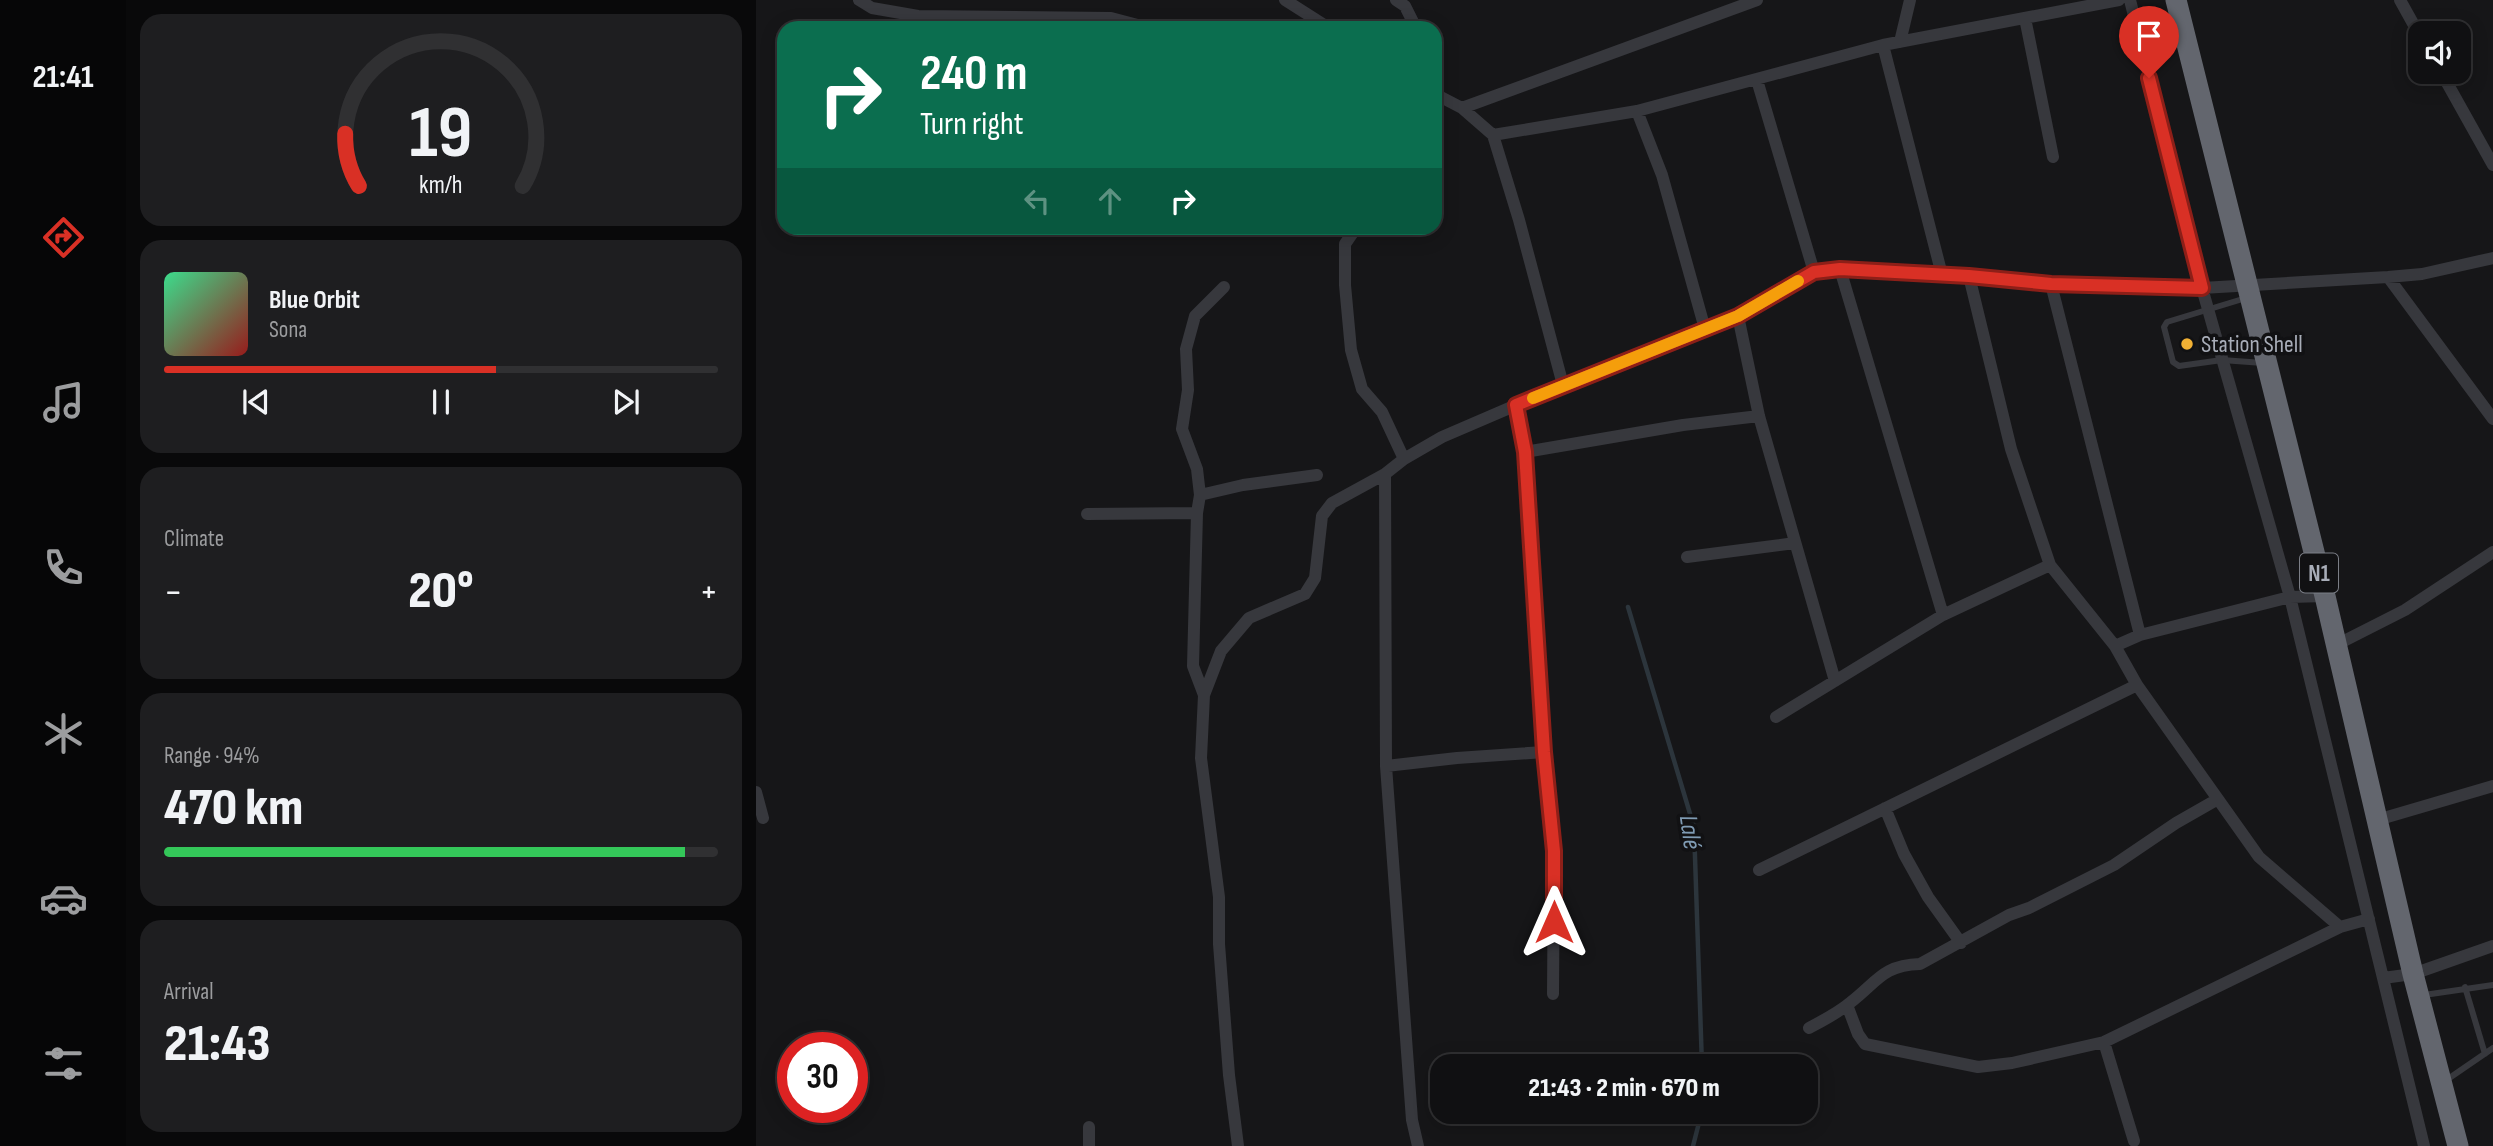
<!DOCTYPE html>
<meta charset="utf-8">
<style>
body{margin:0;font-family:"Sofia Sans Condensed",sans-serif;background:#1e1e20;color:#f1f3f6;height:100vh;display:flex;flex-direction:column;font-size:26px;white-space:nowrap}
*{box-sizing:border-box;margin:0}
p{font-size:23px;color:#9c9d9f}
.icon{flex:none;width:38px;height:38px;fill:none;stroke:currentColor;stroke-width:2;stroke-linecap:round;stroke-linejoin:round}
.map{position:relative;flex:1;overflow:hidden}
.side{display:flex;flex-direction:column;gap:14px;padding:14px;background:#09090a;width:630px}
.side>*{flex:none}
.banner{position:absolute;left:21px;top:21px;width:665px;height:214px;border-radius:21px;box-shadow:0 4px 18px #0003,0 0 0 2px #303032;background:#0b6e4f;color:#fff;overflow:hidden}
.fabs{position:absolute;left:1652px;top:21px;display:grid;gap:14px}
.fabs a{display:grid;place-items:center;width:63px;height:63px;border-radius:14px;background:#101012;box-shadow:0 4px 18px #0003,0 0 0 2px #303032;font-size:35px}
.speed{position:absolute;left:21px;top:1032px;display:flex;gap:14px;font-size:35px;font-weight:700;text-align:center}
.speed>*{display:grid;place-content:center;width:91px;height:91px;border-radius:50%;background:#101012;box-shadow:0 4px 18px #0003,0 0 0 2px #303032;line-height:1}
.speed .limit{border:10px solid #d22;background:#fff;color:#111}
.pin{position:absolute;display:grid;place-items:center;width:60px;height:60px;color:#fff;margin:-72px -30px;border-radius:50% 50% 50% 0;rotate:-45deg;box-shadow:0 0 7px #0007}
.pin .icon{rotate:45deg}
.me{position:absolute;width:77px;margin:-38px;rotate:0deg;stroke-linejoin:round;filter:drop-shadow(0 0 5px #0008)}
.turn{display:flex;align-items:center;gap:24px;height:147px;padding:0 28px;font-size:32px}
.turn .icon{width:91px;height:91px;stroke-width:2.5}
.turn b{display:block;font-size:49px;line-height:60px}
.lanes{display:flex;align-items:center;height:66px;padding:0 28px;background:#0003;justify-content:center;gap:35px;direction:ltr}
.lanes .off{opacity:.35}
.big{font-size:52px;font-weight:800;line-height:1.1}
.side .card{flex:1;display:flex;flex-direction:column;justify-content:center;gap:10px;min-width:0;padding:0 24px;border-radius:21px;background:#1e1e20}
.side .dial{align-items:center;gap:0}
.dial svg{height:182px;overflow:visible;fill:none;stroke:#303032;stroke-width:7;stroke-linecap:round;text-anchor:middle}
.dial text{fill:#f1f3f6;stroke:none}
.song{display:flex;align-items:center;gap:21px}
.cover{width:84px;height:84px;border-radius:10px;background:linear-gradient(135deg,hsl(150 70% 55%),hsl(0 70% 35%))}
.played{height:7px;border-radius:4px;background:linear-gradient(90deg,#d93025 60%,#303032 60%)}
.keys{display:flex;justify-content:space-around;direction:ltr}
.heat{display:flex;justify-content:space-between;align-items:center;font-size:38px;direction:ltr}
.charge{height:10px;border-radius:5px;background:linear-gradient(90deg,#34c759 94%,#303032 0)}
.trip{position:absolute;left:674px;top:1054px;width:388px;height:70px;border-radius:21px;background:#101012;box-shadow:0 4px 18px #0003,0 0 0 2px #303032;font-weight:800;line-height:70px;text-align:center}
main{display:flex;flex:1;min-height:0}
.tabs{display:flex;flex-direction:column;width:126px;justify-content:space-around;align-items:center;background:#060607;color:#9c9d9f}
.tabs .icon{width:49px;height:49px}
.tabs .selected{color:#d93025}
.tabs b{font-size:32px;color:#f1f3f6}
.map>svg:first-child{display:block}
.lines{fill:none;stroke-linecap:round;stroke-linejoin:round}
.stream{stroke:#2c353c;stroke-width:4.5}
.lane{stroke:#37383d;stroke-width:6}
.street{stroke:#37383d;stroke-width:12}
.highway{stroke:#63666e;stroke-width:21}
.route-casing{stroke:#8d1f18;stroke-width:18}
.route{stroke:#d93025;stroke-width:12}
.slow{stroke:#f59e0b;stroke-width:12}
.poi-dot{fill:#f2b134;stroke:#111113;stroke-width:2.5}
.labels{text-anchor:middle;stroke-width:7;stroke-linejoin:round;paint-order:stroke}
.shield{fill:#111113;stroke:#7b7e86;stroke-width:2}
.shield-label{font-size:23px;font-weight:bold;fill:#a8adb8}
.poi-label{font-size:24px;fill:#a8adb8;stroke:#111113;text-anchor:start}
.water-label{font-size:26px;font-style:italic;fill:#7f9bb3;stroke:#111113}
</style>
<main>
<nav class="tabs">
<b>21:41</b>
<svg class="icon selected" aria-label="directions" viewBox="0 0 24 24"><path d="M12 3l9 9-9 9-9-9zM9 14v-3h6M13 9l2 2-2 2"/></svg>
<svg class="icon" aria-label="music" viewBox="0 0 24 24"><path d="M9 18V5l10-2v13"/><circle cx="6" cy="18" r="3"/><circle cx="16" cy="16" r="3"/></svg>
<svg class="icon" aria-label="phone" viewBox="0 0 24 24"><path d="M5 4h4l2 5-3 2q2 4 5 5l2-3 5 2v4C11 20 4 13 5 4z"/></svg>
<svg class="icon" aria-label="climate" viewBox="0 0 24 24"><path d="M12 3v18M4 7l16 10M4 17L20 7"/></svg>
<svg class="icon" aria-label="car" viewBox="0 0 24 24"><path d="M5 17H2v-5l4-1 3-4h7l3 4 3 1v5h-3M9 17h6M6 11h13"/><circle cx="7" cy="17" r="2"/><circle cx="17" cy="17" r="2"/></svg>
<svg class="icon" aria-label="filters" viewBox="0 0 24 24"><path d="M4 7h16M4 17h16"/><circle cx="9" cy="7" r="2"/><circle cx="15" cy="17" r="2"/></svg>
</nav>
<section class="side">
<div class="card dial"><svg viewBox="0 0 100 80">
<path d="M14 69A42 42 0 1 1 86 69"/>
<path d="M14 69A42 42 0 0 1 8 46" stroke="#d93025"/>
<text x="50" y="56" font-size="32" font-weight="700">19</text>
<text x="50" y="72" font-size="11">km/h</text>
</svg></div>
<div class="card">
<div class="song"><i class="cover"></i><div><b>Blue Orbit</b><p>Sona</p></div></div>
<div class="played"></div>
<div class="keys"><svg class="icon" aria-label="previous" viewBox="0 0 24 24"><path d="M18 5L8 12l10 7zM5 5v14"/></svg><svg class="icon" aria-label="pause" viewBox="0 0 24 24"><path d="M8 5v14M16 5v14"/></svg><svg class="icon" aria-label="next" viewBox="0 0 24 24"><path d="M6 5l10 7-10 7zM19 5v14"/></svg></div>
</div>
<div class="card"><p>Climate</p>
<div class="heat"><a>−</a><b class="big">20°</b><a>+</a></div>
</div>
<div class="card"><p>Range · 94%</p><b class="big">470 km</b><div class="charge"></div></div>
<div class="card"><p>Arrival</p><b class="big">21:43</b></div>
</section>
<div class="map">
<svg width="1737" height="1146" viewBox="0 0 1737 1146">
<rect width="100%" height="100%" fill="#161618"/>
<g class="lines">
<path class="stream" d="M872,607L938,827L946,1066
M937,1146L946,1111"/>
<path class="lane" d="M1490,298L1411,322L1408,327L1417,362L1423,366L1466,360L1507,363
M1709,987L1729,1054
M1668,995L1737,985
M1689,1081L1737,1048"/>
<path class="street" d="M103,0L116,8L162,16L355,18L393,28
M529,0L573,28
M640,0L649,6L660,28
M1374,0L1446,288L1534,597L1668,1146
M1644,0L1664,36
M1269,18L1297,157
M1144,42L1154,0
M1127,45L1186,275
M1685,72L1737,165
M1001,80L1058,272
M679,94L706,108L737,135L881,111L1127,45L1363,0
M706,108L1001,0
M881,111L906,175L949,329
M737,135L763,220L807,385
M600,228L589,244V285L595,350L606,389L626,412L648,459
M1084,269L1187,615
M1213,276L1255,449L1294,565L1359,646L1381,685L1503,857L1584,927L1613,919
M1632,277L1737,419
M1295,284L1384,635
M982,316L1003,416L1079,681
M760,405L769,452L788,752L798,851L797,994
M769,452L927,425L1003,416
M629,474L630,766L656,1120L662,1146
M444,495L441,469L426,429L432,390L430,349L439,316L468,287
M331,514L441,513
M931,557L1039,543
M1580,645L1649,610L1737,552
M1359,646L1384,635L1534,597L1569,596
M448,695L465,651L493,618L549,594L559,578L566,516L576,503L629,474L648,459L686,437L807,385L982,316L1058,272L1084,269L1213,276L1295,284L1446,288L1632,277L1666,274L1737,258
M1020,717L1187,615L1294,565
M630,766L701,758L788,752
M0,792L7,818
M1129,808L1148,854L1172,897L1205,943
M1621,820L1737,786
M1003,870L1381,685
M1627,978L1657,974L1737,946
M1091,1005L1102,1034L1109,1044L1222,1067L1256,1063L1348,1042L1584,927
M1053,1028C1068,1020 1082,1013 1095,1002C1121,982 1127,965 1164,964L1253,915L1273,908L1358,865L1420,823L1462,799
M1348,1042L1378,1141
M333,1127V1146
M482,1146L473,1075L463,944V897L445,758L448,695L437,666L441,513L444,495L487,485L561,475"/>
<path class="highway" d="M1420,0L1569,596L1657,974L1702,1146"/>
</g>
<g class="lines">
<defs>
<path id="route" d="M798,922V851L788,752L769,452L760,405L982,316L1058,272L1084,269L1213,276L1295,284L1446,288L1393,78"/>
</defs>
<use href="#route" class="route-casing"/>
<use href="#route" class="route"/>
<path class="slow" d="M777,398L982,316L1042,281"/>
</g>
<circle class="poi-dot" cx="1431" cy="344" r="7"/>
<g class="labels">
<rect class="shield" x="1544" y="553.5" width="38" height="39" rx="5"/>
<g class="shield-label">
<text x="1563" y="581">N1</text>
</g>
<g class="poi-label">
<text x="1445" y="352">Station Shell</text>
</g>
<g class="water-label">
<text transform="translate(935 832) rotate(82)" y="9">Lalé</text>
</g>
</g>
</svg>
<div class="fabs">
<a><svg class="icon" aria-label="sound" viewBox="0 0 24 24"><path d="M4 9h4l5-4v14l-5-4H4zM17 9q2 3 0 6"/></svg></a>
</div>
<div class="speed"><div class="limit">30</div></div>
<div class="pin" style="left:1393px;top:78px;background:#d93025"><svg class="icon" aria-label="arrive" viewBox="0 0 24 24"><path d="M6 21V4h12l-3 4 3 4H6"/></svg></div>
<svg class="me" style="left:798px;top:922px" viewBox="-20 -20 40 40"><path d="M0-17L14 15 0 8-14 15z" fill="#d93025" stroke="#fff" stroke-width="4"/></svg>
<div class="trip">21:43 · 2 min · 670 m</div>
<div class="banner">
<div class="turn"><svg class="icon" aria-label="right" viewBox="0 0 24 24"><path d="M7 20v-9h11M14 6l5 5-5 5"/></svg><div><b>240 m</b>Turn right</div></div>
<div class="lanes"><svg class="icon off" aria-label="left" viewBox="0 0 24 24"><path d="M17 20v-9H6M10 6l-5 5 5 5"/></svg><svg class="icon off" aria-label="ahead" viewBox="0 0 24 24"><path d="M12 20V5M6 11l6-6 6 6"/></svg><svg class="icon" aria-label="right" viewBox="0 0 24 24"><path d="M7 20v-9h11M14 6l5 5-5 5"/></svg></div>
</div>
</div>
</main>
